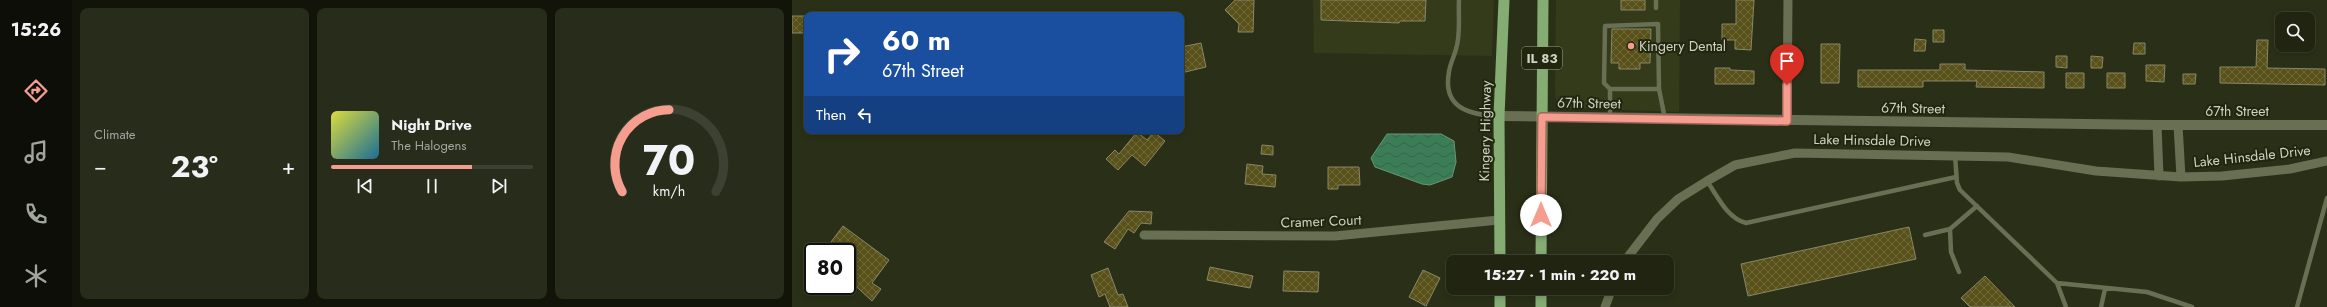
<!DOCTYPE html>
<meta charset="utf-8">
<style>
body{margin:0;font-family:Jost,sans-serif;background:#282c1a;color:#f1f3f6;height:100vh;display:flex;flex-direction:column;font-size:15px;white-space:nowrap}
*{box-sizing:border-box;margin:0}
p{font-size:13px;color:#a2a49f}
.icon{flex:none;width:22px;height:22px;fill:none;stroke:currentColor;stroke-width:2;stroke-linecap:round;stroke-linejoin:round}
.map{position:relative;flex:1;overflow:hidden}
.sheet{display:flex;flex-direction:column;gap:8px;padding:8px;background:#121409;width:720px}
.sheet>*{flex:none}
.hud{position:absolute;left:12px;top:12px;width:380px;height:122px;border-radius:8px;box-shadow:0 2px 6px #0003,0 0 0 1px #3d4131;background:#1a4fa0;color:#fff;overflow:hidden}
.fabs{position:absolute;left:1483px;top:12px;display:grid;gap:8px}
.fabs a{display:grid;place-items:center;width:40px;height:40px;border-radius:8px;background:#202411;box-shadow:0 2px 6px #0003,0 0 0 1px #3d4131;font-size:20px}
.speed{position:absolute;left:12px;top:243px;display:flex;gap:8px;font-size:20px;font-weight:700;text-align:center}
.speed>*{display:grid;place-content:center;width:52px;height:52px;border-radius:50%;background:#202411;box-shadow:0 2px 6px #0003,0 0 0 1px #3d4131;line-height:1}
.speed .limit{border:2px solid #111;border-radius:6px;background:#fff;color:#111}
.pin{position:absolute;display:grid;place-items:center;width:34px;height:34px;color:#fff;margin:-41px -17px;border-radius:50% 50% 50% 0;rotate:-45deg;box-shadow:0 0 4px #0007}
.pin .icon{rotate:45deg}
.me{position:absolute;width:44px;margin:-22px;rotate:0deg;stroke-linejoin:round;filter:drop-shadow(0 0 3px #0008)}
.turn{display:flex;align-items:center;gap:14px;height:84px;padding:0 12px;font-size:18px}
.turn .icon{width:52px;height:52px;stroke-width:2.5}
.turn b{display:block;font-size:28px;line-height:34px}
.then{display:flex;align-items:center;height:38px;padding:0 12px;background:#0003;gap:8px;font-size:15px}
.big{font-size:30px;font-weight:700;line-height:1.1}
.sheet .card{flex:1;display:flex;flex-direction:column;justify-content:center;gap:6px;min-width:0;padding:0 14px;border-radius:8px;background:#282c1a}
.sheet .dial{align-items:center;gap:0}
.dial svg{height:104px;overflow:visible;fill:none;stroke:#3d4131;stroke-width:7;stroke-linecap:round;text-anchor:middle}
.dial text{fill:#f1f3f6;stroke:none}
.song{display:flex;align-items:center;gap:12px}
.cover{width:48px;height:48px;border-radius:6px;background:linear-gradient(135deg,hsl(60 70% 55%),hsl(200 70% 35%))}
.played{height:4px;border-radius:2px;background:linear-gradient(90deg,#f59d8f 70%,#3d4131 70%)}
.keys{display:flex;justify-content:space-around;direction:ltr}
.heat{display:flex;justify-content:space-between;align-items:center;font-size:22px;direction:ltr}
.sheet .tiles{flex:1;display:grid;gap:8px;grid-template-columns:repeat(3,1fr)}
.trip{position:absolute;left:654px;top:255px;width:228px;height:40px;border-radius:8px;background:#202411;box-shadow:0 2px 6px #0003,0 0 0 1px #3d4131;font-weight:700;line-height:40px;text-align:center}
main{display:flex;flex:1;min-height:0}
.tabs{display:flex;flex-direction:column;width:72px;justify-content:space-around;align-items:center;background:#0d0e07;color:#a2a49f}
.tabs .icon{width:28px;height:28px}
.tabs .on{color:#f59d8f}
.tabs b{font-size:18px;color:#f1f3f6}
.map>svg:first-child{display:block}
.built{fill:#333b1b}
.water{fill:url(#water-waves);stroke:#679777}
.building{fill:url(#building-cross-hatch);stroke:#898669}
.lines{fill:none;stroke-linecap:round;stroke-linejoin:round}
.service{stroke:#686f53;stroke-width:4.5}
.minor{stroke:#686f53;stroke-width:9}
.tertiary{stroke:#686f53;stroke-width:10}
.trunk{stroke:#85ac73;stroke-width:11}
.route-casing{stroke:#9f665d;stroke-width:10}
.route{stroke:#f59d8f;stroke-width:7}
.poi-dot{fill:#f59d8f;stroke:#21260e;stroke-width:1.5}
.labels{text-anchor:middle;stroke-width:4;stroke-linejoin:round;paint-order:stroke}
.shield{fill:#21260e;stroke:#9b9f8d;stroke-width:1}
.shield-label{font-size:13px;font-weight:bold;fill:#cfd3c4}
.poi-label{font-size:14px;fill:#cfd3c4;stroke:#21260e;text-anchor:start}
.street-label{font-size:14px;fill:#cfd3c4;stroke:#21260e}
</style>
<main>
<nav class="tabs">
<b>15:26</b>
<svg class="icon on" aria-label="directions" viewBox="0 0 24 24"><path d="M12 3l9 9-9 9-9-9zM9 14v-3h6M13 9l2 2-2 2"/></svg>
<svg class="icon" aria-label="music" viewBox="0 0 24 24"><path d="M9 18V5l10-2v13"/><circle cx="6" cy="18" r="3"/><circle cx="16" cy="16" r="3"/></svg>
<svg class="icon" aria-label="phone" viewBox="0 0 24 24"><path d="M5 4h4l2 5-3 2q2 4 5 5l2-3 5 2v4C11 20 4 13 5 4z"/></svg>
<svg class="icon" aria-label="climate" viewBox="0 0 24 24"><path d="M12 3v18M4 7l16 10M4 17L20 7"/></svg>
</nav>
<section class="sheet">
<div class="tiles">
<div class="card"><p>Climate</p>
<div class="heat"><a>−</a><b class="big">23°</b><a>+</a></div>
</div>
<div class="card">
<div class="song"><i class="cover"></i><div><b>Night Drive</b><p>The Halogens</p></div></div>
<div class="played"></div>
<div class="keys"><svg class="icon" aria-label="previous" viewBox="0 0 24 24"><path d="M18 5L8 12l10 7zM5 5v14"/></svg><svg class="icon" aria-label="pause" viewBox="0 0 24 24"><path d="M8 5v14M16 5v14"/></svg><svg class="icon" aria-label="next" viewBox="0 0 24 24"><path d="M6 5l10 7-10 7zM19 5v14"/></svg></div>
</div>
<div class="card dial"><svg viewBox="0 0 100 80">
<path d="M14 69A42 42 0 1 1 86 69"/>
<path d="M14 69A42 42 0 0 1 50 6" stroke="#f59d8f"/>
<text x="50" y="56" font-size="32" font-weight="700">70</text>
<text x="50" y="72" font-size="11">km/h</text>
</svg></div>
</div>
</section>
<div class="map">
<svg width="1535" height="307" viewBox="0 0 1535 307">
<defs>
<pattern id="water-waves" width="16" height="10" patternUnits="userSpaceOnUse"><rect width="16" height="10" fill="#3a7d56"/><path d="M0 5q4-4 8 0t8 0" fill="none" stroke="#3c644b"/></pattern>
<pattern id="building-cross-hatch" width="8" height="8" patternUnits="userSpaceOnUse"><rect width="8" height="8" fill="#585119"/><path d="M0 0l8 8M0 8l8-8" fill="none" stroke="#6f6939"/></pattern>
</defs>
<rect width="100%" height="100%" fill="#2a3017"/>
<path class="built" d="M521,0H702L700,56L522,53Z
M764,0H888L887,112L771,108L764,100L763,91Z"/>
<path class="water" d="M595,134H649L662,141L664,162L660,177L638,185L630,184L583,167L579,158Z"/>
<path class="building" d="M443,0H462L461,32H446L447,24L433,10Z
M529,0H634L633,21H608L607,23L529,20Z
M829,0H853V10H829Z
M944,0H962L959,50L943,49V40H930V24H944Z
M0,16H15V33H0Z
M820,29H859L858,63H848V69H827V63H819Z
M1141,30H1152V42H1141Z
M1123,39L1134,40L1133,51H1122Z
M1465,40H1476L1475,68L1533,69V85L1428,83V67H1464Z
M409,43L414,67L389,73V47Z
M1342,43H1353V54H1341Z
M1029,44H1048L1047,83H1029Z
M1264,56H1275V68L1264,67Z
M1299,56L1311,57L1310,68H1299Z
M1148,64H1173V70L1252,72V88L1184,87L1185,81H1131V87H1066V70H1148Z
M1354,65H1373L1372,82L1354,81Z
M923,68H938V70L962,71V84H923Z
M1274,73H1292V88H1274Z
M1315,73H1333V88H1315Z
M1391,74H1404L1403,84H1391Z
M345,132L355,140L362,132L373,141L353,166L340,155L326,170L314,159L323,150L327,154Z
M470,145L481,146V155L469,154Z
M455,164L471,166L470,174L484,175L483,187L453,184Z
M536,167H567L568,185H546V189H536Z
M337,211L360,212L359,224L349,223L342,233L336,229L323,249L312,242Z
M51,226L97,260L80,283L89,289L80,301L55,278V252H44L36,246Z
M1117,227L1124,259L956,296L949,264Z
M418,267L461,276L458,288L415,280Z
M316,268L326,295L331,294L336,307H318L313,294L307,297L299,275Z
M631,270L648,278L634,306L617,297Z
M492,271L527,272L526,292L491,291Z
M1193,276L1223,307H1178L1169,298Z"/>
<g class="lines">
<path class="service" d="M667,0C666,16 669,34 664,49C662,57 658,64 657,72C650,109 679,115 707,116
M864,8V0
M818,89L812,83L813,26L866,24L867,89
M818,118V89H867L873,119
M1163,155L1165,183L1168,190L1265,283L1355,292L1400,307
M915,181C926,197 935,218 954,223L1164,177
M1158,229L1159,252L1167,272
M1133,235L1158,229L1185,206
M1265,283L1274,307
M1309,307L1313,289
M1505,307L1535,198"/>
<path class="minor" d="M995,121L996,0
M1365,125L1367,176
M1386,125L1389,177
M352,235L543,236L707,220
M832,262L865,219L886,199L915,181L943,165L1003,153L1216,157L1304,171L1389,177L1430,176L1498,169L1535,161
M813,307L820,288"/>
<path class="tertiary" d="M707,116L1365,125H1535"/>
<path class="trunk" d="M708,262L707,116L712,0
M749,262L751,0
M708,288V307
M749,288V307"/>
</g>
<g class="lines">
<defs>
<path id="route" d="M749,215L750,117L995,121V85"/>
</defs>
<use href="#route" class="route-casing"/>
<use href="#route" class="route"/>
</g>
<circle class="poi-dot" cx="839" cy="46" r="4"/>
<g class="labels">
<rect class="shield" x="730" y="47" width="40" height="22" rx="3"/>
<g class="shield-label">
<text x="750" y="63">IL 83</text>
</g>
<g class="poi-label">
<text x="847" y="51">Kingery Dental</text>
</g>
<g class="street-label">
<text transform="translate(797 103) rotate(1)" y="5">67th Street</text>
<text transform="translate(1121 108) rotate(1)" y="5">67th Street</text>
<text x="1445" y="116">67th Street</text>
<text transform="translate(693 131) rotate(-89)" y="5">Kingery Highway</text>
<text transform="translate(1080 140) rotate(1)" y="5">Lake Hinsdale Drive</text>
<text transform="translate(1460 156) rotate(-6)" y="5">Lake Hinsdale Drive</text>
<text transform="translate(529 221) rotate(-2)" y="5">Cramer Court</text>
</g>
</g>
</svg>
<div class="fabs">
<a><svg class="icon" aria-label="search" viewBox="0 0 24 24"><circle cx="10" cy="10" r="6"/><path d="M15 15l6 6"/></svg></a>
</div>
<div class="speed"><div class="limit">80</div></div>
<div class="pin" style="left:995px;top:85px;background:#d93025"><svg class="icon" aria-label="arrive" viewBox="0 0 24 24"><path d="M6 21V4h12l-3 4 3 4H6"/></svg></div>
<svg class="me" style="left:749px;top:215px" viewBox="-20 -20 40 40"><circle r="19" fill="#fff"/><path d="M0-13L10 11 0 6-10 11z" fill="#f59d8f"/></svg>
<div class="trip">15:27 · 1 min · 220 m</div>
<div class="hud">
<div class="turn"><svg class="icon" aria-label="right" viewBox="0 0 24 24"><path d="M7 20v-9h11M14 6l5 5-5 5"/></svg><div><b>60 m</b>67th Street</div></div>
<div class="then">Then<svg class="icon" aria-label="left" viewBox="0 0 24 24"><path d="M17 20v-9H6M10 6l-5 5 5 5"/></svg></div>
</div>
</div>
</main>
